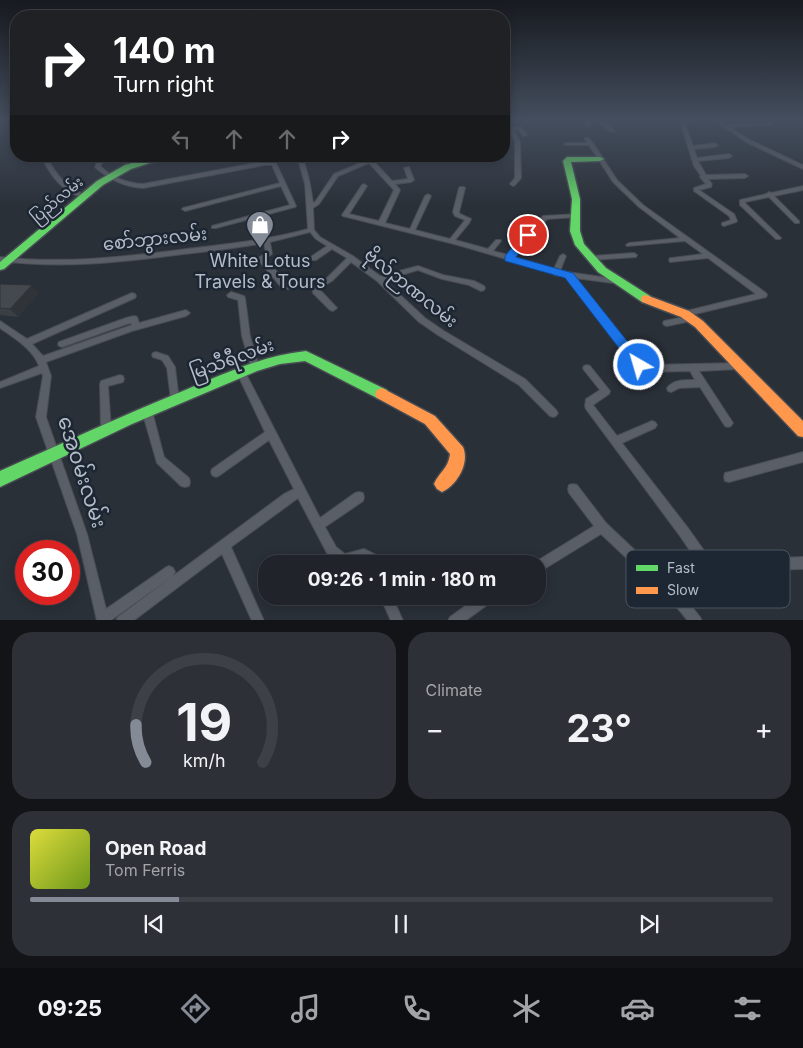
<!DOCTYPE html>
<meta charset="utf-8">
<style>
body{margin:0;font-family:Inter,"Noto Sans Myanmar",sans-serif;background:#2d3036;color:#f1f3f6;height:100vh;display:flex;flex-direction:column;font-size:19px;white-space:nowrap}
*{box-sizing:border-box;margin:0}
p{font-size:16px;color:#a2a4a8}
.icon{flex:none;width:28px;height:28px;fill:none;stroke:currentColor;stroke-width:2;stroke-linecap:round;stroke-linejoin:round}
.map{position:relative;height:620px;overflow:hidden}
.panel{display:flex;flex-direction:column;gap:12px;padding:12px;background:#121417;flex:1}
.panel>*{flex:none}
.hud{position:absolute;left:10px;top:10px;width:500px;height:152px;border-radius:20px;box-shadow:0 2px 12px #0003,0 0 0 1px #3d4147;background:#202124;color:#fff;overflow:hidden}
.speed{position:absolute;left:15px;top:540px;display:flex;gap:10px;font-size:25px;font-weight:700;text-align:center}
.speed>*{display:grid;place-content:center;width:65px;height:65px;border-radius:50%;background:#20242a;box-shadow:0 2px 12px #0003,0 0 0 1px #3d4147;line-height:1}
.speed .limit{border:8px solid #d22;background:#fff;color:#111}
.pin{position:absolute;display:grid;place-items:center;width:42px;height:42px;color:#fff;margin:-21px;border:2px solid #fff;border-radius:50%;box-shadow:0 1px 5px #0007}
.me{position:absolute;width:55px;margin:-28px;rotate:322deg;stroke-linejoin:round;filter:drop-shadow(0 0 4px #0008)}
.turn{display:flex;align-items:center;gap:18px;height:105px;padding:0 20px;font-size:22px}
.turn .icon{width:65px;height:65px;stroke-width:2.5}
.turn b{display:block;font-size:35px;line-height:42px}
.lanes{display:flex;align-items:center;height:48px;padding:0 20px;background:#0003;justify-content:center;gap:25px;direction:ltr}
.lanes .off{opacity:.35}
.big{font-size:38px;font-weight:700;line-height:1.1}
.panel .card{flex:1;display:flex;flex-direction:column;justify-content:center;gap:8px;min-width:0;padding:0 18px;border-radius:20px;background:#2d3036}
.panel .dial{align-items:center;gap:0}
.dial svg{height:130px;overflow:visible;fill:none;stroke:#3d4147;stroke-width:7;stroke-linecap:round;text-anchor:middle}
.dial text{fill:#f1f3f6;stroke:none}
.song{display:flex;align-items:center;gap:15px}
.cover{width:60px;height:60px;border-radius:8px;background:linear-gradient(135deg,hsl(60 70% 55%),hsl(80 70% 35%))}
.played{height:5px;border-radius:2px;background:linear-gradient(90deg,#848b96 20%,#3d4147 20%)}
.keys{display:flex;justify-content:space-around;direction:ltr}
.heat{display:flex;justify-content:space-between;align-items:center;font-size:28px;direction:ltr}
.panel .tiles{flex:1;display:grid;gap:12px;grid-template-columns:1fr 1fr}
.card:last-child{grid-column:span 2}
.trip{position:absolute;left:258px;top:555px;width:288px;height:50px;border-radius:20px;background:#20242a;box-shadow:0 2px 12px #0003,0 0 0 1px #3d4147;font-weight:700;line-height:50px;text-align:center}
.tabs{display:flex;height:80px;justify-content:space-around;align-items:center;background:#0d0e11;color:#a2a4a8}
.tabs .icon{width:35px;height:35px}
.tabs .on{color:#848b96}
.tabs b{font-size:22px;color:#f1f3f6}
.map>svg:first-child{display:block}
.lines{fill:none;stroke-linecap:round;stroke-linejoin:round}
.street-casing{stroke:#484c53;stroke-width:2}
.fast-casing{stroke:#484c53;stroke-width:3}
.slow-casing{stroke:#484c53;stroke-width:3}
.street{fill:#5a5e66;fill-rule:evenodd}
.fast{fill:#63d668;fill-rule:evenodd}
.slow{fill:#ff974d;fill-rule:evenodd}
.wall{fill:#3a3f45}
.shaded-wall{fill:#303338}
.building{fill:#444950;stroke:#303338}
.route{fill:#1a73e8;stroke:#114b97}
.labels{text-anchor:middle;stroke-width:5;stroke-linejoin:round;paint-order:stroke}
.far-street-label{font-size:15px;fill:#b4bcc9;stroke:#1d2633}
.street-label{font-size:18px;fill:#b4bcc9;stroke:#1d2633}
.poi-label{font-size:18px;fill:#b4bcc9;stroke:#1d2633}
.near-street-label{font-size:21px;fill:#b4bcc9;stroke:#1d2633}
.key{fill:#1d2633;stroke:#4a5360;stroke-width:1}
.key-label{font-size:14px;fill:#b4bcc9}
</style>
<div class="map">
<svg width="803" height="621" viewBox="0 0 803 621">
<rect width="100%" height="100%" fill="#2a3038"/>
<g class="lines">
<defs>
<path id="street" d="M590,120H595L589,126H585V124Z
M596,120H602L615,131L611,132Z
M685,120H698L685,124L693,146L715,143L718,145L715,147L694,149L697,158L729,154L732,156L729,158L698,161L706,175L745,174L748,176L745,178L708,179L712,184L711,187L699,190L734,214L737,221L736,222L724,226L722,225V223L731,220L729,216L694,191V188L706,184L700,177L701,176L694,166L681,124L682,121Z
M714,120H720L726,125L771,123V125H769L730,127L750,140L803,165V169L746,142Z
M504,122L512,127H521L527,135L523,136L518,130H514L520,142L521,178L515,185L513,186L510,184L515,178V142L510,130L504,125Z
M585,138H589L593,143L617,180L643,205L766,293L767,295L766,297L691,315L695,318L694,320L691,321L667,326L664,325L663,323L664,321L684,317L681,314L682,312L756,294L708,258L670,262L669,260L670,258H672L703,254L685,241L627,246L626,245L629,243L680,238L639,207L613,182L589,145H566L564,144L566,143H587L585,139Z
M41,156H46C55,173 67,190 86,195V197C65,197 49,173 41,156Z
M72,156H78L70,162H66V160Z
M104,156H110L101,164V167C113,178 127,183 143,184L265,161L276,163L296,206L295,207L216,228H212V226L290,205L281,186L185,211L182,209L183,208L280,183L272,165H265L143,188C125,187 110,180 96,168L95,167L97,162Z
M297,156H302C308,172 311,187 313,203L315,202L334,174L367,160L364,156H369L392,181L408,179L404,168L409,167L414,180L411,182L395,184L400,190L385,223L410,229L425,196L428,194L431,196L415,230L450,239L465,220L455,216L453,212L459,188L460,187H464L465,188L459,212L460,214L471,219L469,223L455,240L488,249L496,240H500L501,241L493,251L508,255L543,216L579,214V216L577,217L547,219L514,257L554,269L560,256L563,254L566,256L560,271L623,280L624,282L620,284L575,278L642,363L646,365L740,363L743,364L744,366L743,368L740,369L699,371L731,420L733,423L731,426L728,427L725,426L700,387L679,388L671,392L668,391L667,388C674,379 685,380 695,380L690,371L644,372L636,367L567,277L554,275L553,273L511,261H507L506,259L458,245L343,216L342,215L362,185L364,184L367,186L349,214L379,221L394,190L369,163L338,176L319,204L313,208L314,230L320,237L353,256L380,276L418,266L443,275L474,281L484,286L485,288L484,290L481,291L469,285L442,279L418,270L384,280L425,318L444,331L525,379L556,410L558,413L556,416L553,417L550,416L519,385L438,335L419,322L377,281L351,262L332,281L320,288V290L337,308L333,311L330,310L313,293L312,287L328,277L347,258L332,249L316,260H312L311,258L312,256L327,246L316,239L310,232L270,242L272,254L265,259L289,285L290,287L289,289H283L260,262L252,266L249,264L266,253L264,243C237,248 211,251 184,254C122,262 62,269 0,261V257C63,264 124,257 187,249C228,244 268,240 308,229L305,184Z
M803,186V190L774,196L799,221V223H795L769,197L745,202L746,204L780,237L781,238L780,239H776L740,205V200L766,194L769,192L771,193Z
M634,253L637,255L636,257L592,260L589,258L592,256Z
M231,292L244,296L245,298L250,336L259,367L258,369L255,370L252,369L251,367L242,336L238,300L228,297L227,295Z
M132,293L135,294L136,296L135,298L32,344L43,356L132,325L131,323L127,324L62,347L59,346L58,344L59,342L126,318L134,316L137,317L139,323L186,310L190,313L186,316L132,331L46,362L51,376L46,417L87,534L106,609L165,568L169,566L173,568L175,572L173,576L284,494L294,489L269,440L220,475L216,477L212,475L211,472L212,469L265,432L237,373L238,370L241,369L244,370L320,518L355,493L359,492L363,493L364,497L363,501L325,527L336,547L345,554L364,549L376,555L380,564H368L364,561L351,564H339L328,555L298,498L231,547L264,621H252L222,554L133,621H116L118,617L173,576L110,621H97L77,534L36,417L43,376L42,373L0,388V382L39,366C33,349 14,338 0,328V321L27,339Z
M156,352L168,356L175,367L179,400L178,403L175,404L172,403L171,400L167,368L162,360L153,357L152,355L153,353Z
M587,365L590,366L610,391L609,394L593,405L617,436L652,421L655,422L657,425L655,428L622,443L688,528L717,569L742,562L758,559L803,557V569L765,570L742,574L722,579L715,583H712L684,597L700,617L702,621H688L671,600L601,534L536,574V564H532L594,526L569,493L568,489L569,485L573,484L577,485L606,523L676,589L706,574L680,536L586,409L585,406L586,399L600,390L584,370L583,368L584,366Z
M120,375L123,376L124,379L123,382L108,386L111,429L109,432L106,433L103,432L101,429L100,384L101,381Z
M147,407L150,408L152,411L164,457L189,478L190,482L189,486L185,487L181,486L157,463L142,411L144,408Z
M803,452V462L729,482L725,481L724,477L725,473L729,472Z
M380,596H392L403,621H391Z
M479,596H496L494,600L465,621H448L450,617Z"/>
<path id="fast" d="M158,156H172L131,169L103,185L4,269L0,270V262L97,181L125,165Z
M567,157H600L604,159L600,161L571,162L580,199V231L584,244L606,268L650,296L651,299L650,302H642L598,272L575,245L570,231L572,199L563,161Z
M306,351L387,390L389,394L387,398L382,400L377,398L305,361L280,364L257,371L132,424L0,487V471C61,444 121,416 183,391C224,374 261,356 306,351Z"/>
<path id="slow" d="M646,295L689,311L703,321L803,421V437L798,436L695,327L681,317L642,302L641,299L642,296Z
M382,388L435,416L463,447C470,463 457,485 442,492L437,489L434,484C440,471 448,469 450,454L425,424L377,398L375,394L377,390Z"/>
</defs>
<use href="#street" class="street-casing"/>
<use href="#fast" class="fast-casing"/>
<use href="#slow" class="slow-casing"/>
<use href="#street" class="street"/>
<use href="#fast" class="fast"/>
<use href="#slow" class="slow"/>
</g>
<path class="wall" d="M0,284L39,293L18,317L0,315Z"/>
<path class="shaded-wall" d="M32,285L39,293L18,317L10,309Z"/>
<path class="building" d="M0,284L32,285L10,309L0,308Z"/>
<linearGradient id="sky" x2="0" y2="1"><stop stop-color="#171a1f"/><stop offset="0.58" stop-color="#444e5e"/><stop offset="1" stop-color="#444e5e" stop-opacity="0"/></linearGradient>
<rect width="803" height="207" fill="url(#sky)"/>
<path class="route" d="M528,232L533,235L516,257L573,273L643,361L645,365L643,369L639,370L635,369L565,278L505,261V256L524,233Z"/>
<defs>
<symbol id="shop-pin" viewBox="-11 -11 22 30"><path d="M0 17L-7.5 6A9.5 9.5 0 1 1 7.5 6Z" fill="#848b96" stroke="#1d2633"/><path d="M-5-2.5h2.3a2.7 3.5 0 0 1 5.4 0H5L5.5 6h-11ZM-1.5-2.5h3a1.5 2.3 0 0 0-3 0Z" fill="#fff"/></symbol>
</defs>
<g fill-rule="evenodd">
<use href="#shop-pin" x="244" y="209" width="32" height="43"/>
</g>
<g class="labels">
<g class="far-street-label">
<text transform="translate(57 200) rotate(-40)" y="5">ပြည်လမ်း</text>
</g>
<g class="street-label">
<text transform="translate(155 239) rotate(-6)" y="6">စော်ဘွားလမ်း</text>
<text transform="translate(411 288) rotate(39)" y="6">ဗိုလ်ဉာဏလမ်း</text>
<text transform="translate(232 359) rotate(-20)" y="6">မြသီရီလမ်း</text>
</g>
<g class="poi-label">
<text x="260" y="267">White Lotus<tspan x="260" dy="21">Travels &amp; Tours</tspan></text>
</g>
<g class="near-street-label">
<text transform="translate(82 472) rotate(72)" y="7">အေဝမ်းလမ်း</text>
</g>
</g>
<rect x="626" y="550" width="164" height="58" rx="8" class="key"/>
<rect x="636" y="565" width="22" height="6" fill="#63d668"/>
<rect x="636" y="587" width="22" height="7" fill="#ff974d"/>
<g class="key-label">
<text x="667" y="573">Fast</text>
<text x="667" y="595">Slow</text>
</g>
</svg>
<div class="speed"><div class="limit">30</div></div>
<div class="pin" style="left:528px;top:235px;background:#d93025"><svg class="icon" aria-label="arrive" viewBox="0 0 24 24"><path d="M6 21V4h12l-3 4 3 4H6"/></svg></div>
<svg class="me" style="left:639px;top:365px" viewBox="-20 -20 40 40"><circle r="17" fill="#1a73e8" stroke="#fff" stroke-width="3"/><path d="M0-11L8 9 0 5-8 9z" fill="#fff"/></svg>
<div class="trip">09:26 · 1 min · 180 m</div>
<div class="hud">
<div class="turn"><svg class="icon" aria-label="right" viewBox="0 0 24 24"><path d="M7 20v-9h11M14 6l5 5-5 5"/></svg><div><b>140 m</b>Turn right</div></div>
<div class="lanes"><svg class="icon off" aria-label="left" viewBox="0 0 24 24"><path d="M17 20v-9H6M10 6l-5 5 5 5"/></svg><svg class="icon off" aria-label="ahead" viewBox="0 0 24 24"><path d="M12 20V5M6 11l6-6 6 6"/></svg><svg class="icon off" aria-label="ahead" viewBox="0 0 24 24"><path d="M12 20V5M6 11l6-6 6 6"/></svg><svg class="icon" aria-label="right" viewBox="0 0 24 24"><path d="M7 20v-9h11M14 6l5 5-5 5"/></svg></div>
</div>
</div>
<section class="panel">
<div class="tiles">
<div class="card dial"><svg viewBox="0 0 100 80">
<path d="M14 69A42 42 0 1 1 86 69"/>
<path d="M14 69A42 42 0 0 1 8 46" stroke="#848b96"/>
<text x="50" y="56" font-size="32" font-weight="700">19</text>
<text x="50" y="72" font-size="11">km/h</text>
</svg></div>
<div class="card"><p>Climate</p>
<div class="heat"><a>−</a><b class="big">23°</b><a>+</a></div>
</div>
<div class="card">
<div class="song"><i class="cover"></i><div><b>Open Road</b><p>Tom Ferris</p></div></div>
<div class="played"></div>
<div class="keys"><svg class="icon" aria-label="previous" viewBox="0 0 24 24"><path d="M18 5L8 12l10 7zM5 5v14"/></svg><svg class="icon" aria-label="pause" viewBox="0 0 24 24"><path d="M8 5v14M16 5v14"/></svg><svg class="icon" aria-label="next" viewBox="0 0 24 24"><path d="M6 5l10 7-10 7zM19 5v14"/></svg></div>
</div>
</div>
</section>
<nav class="tabs">
<b>09:25</b>
<svg class="icon on" aria-label="directions" viewBox="0 0 24 24"><path d="M12 3l9 9-9 9-9-9zM9 14v-3h6M13 9l2 2-2 2"/></svg>
<svg class="icon" aria-label="music" viewBox="0 0 24 24"><path d="M9 18V5l10-2v13"/><circle cx="6" cy="18" r="3"/><circle cx="16" cy="16" r="3"/></svg>
<svg class="icon" aria-label="phone" viewBox="0 0 24 24"><path d="M5 4h4l2 5-3 2q2 4 5 5l2-3 5 2v4C11 20 4 13 5 4z"/></svg>
<svg class="icon" aria-label="climate" viewBox="0 0 24 24"><path d="M12 3v18M4 7l16 10M4 17L20 7"/></svg>
<svg class="icon" aria-label="car" viewBox="0 0 24 24"><path d="M5 17H2v-5l4-1 3-4h7l3 4 3 1v5h-3M9 17h6M6 11h13"/><circle cx="7" cy="17" r="2"/><circle cx="17" cy="17" r="2"/></svg>
<svg class="icon" aria-label="filters" viewBox="0 0 24 24"><path d="M4 7h16M4 17h16"/><circle cx="9" cy="7" r="2"/><circle cx="15" cy="17" r="2"/></svg>
</nav>
